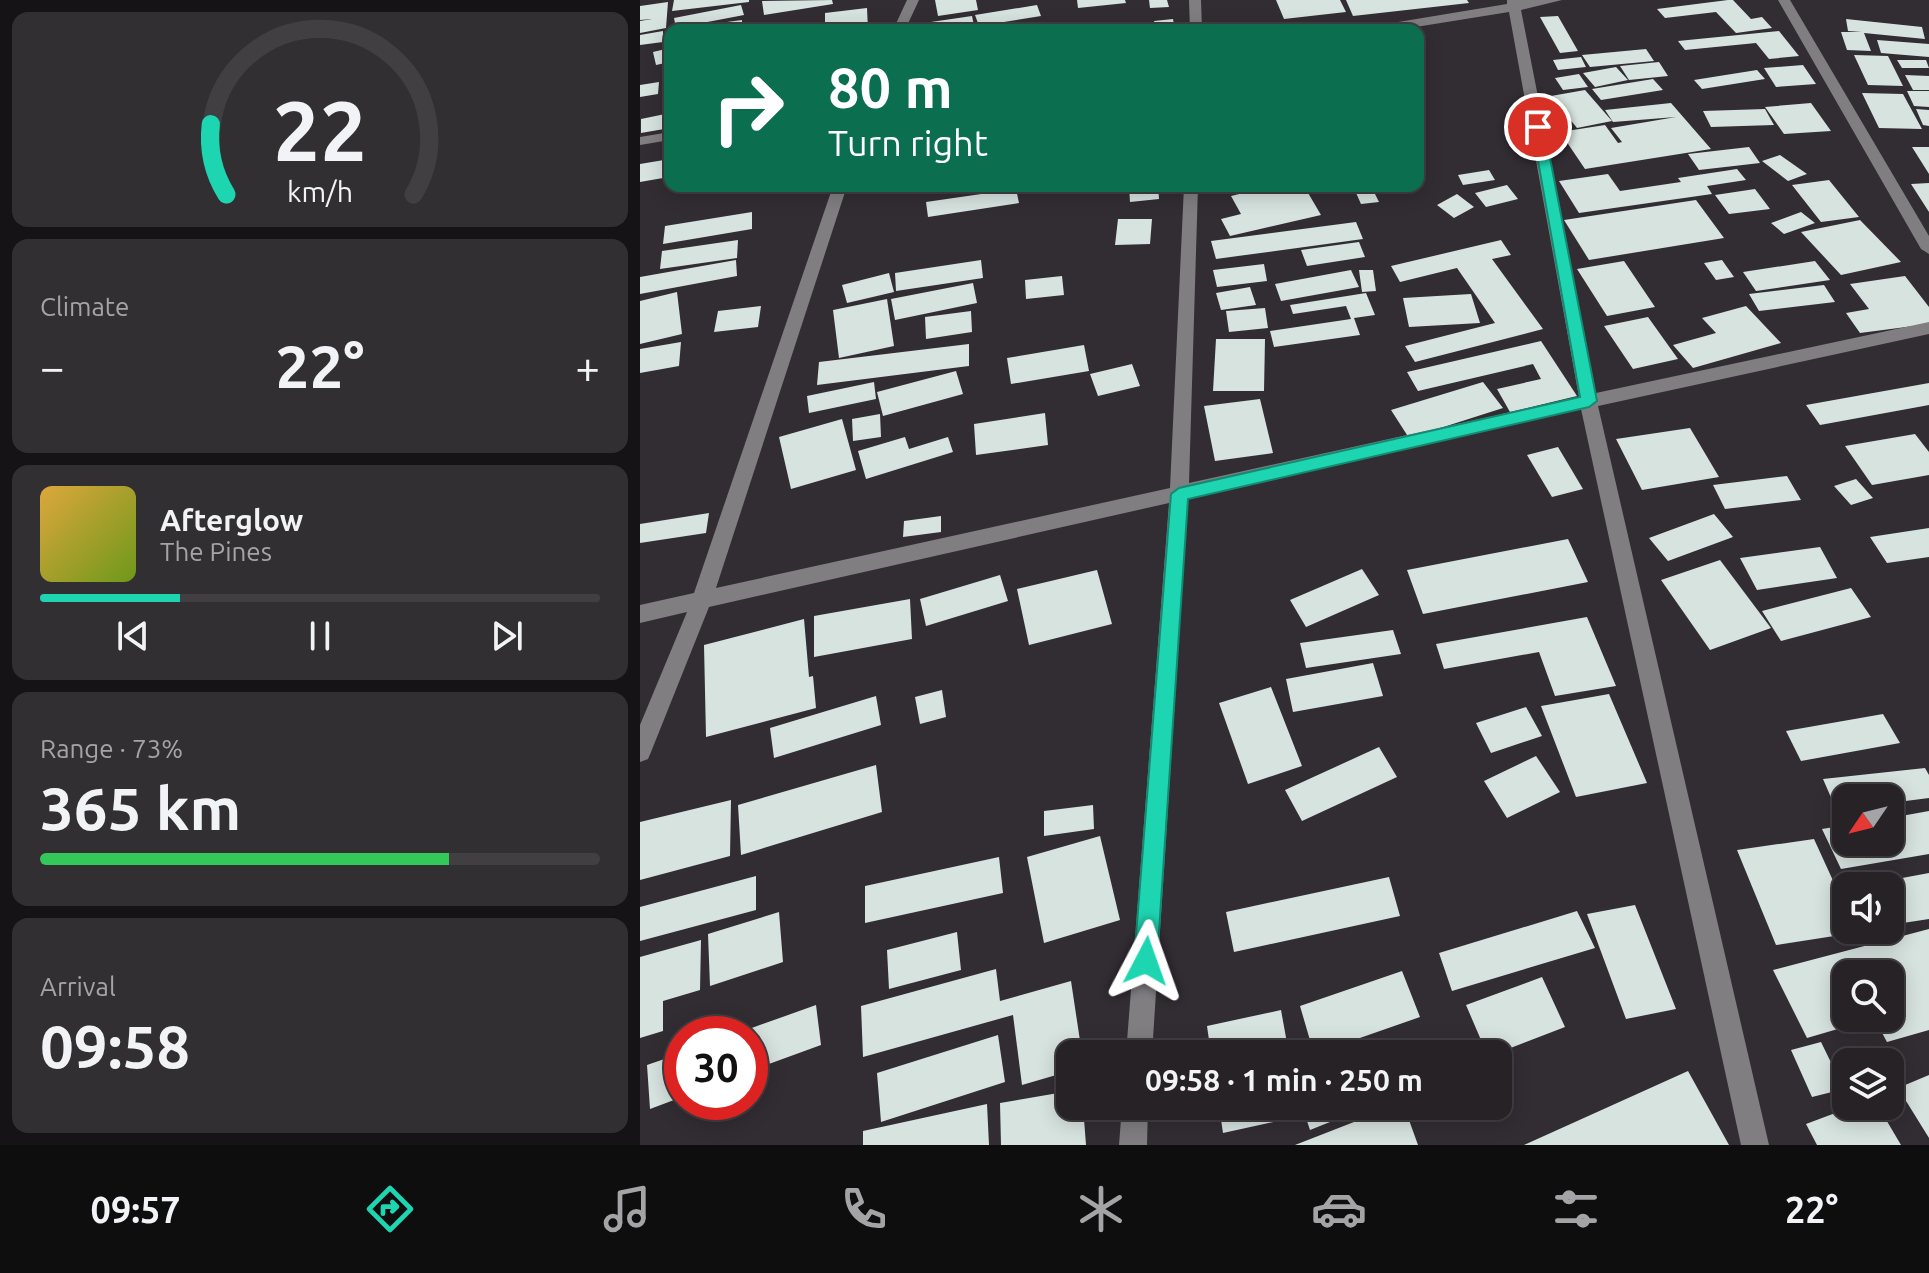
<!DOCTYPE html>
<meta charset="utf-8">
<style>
body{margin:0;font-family:Ubuntu,sans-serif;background:#322f32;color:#f1f3f6;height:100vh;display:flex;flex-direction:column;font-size:30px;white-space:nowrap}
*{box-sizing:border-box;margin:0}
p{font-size:26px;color:#a4a4a7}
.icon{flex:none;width:44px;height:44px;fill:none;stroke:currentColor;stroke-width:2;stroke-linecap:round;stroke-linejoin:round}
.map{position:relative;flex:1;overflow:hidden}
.panel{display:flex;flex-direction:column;gap:12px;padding:12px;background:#151315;width:640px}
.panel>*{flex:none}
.top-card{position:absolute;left:24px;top:24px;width:760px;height:168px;border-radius:16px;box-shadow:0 4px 20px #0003,0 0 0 2px #423f43;background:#0b6e4f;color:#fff;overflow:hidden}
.needle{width:52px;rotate:235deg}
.fabs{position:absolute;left:1192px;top:784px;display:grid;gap:16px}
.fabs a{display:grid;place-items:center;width:72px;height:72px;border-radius:16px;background:#262226;box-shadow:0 4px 20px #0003,0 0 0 2px #423f43;font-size:40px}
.speed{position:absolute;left:24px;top:1016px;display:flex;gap:16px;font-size:40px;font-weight:700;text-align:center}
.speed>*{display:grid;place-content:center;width:104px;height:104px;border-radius:50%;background:#262226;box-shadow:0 4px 20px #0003,0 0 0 2px #423f43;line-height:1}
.speed .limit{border:12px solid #d22;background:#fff;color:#111}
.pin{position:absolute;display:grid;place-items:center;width:68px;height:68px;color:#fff;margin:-34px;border:4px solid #fff;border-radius:50%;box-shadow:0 2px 8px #0007}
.me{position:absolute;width:88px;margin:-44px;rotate:4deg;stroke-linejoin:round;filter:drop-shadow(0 0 6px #0008)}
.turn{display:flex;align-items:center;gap:28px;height:168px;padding:0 32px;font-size:36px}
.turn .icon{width:104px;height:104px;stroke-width:2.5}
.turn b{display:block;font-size:56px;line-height:68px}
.big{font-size:60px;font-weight:600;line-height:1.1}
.panel .widget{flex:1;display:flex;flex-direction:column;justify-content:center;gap:12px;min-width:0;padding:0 28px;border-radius:16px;background:#322f32}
.panel .dial{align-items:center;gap:0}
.dial svg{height:208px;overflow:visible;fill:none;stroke:#423f43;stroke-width:7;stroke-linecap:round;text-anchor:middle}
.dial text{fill:#f1f3f6;stroke:none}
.song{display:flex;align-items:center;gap:24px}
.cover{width:96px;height:96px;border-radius:12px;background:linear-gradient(135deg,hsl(40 70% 55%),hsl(80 70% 35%))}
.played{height:8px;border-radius:4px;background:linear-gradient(90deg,#1ed5b1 25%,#423f43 25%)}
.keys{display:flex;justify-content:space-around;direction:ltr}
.heat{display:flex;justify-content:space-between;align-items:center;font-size:44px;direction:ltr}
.charge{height:12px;border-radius:6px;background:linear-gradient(90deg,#34c759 73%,#423f43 0)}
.trip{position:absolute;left:416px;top:1040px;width:456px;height:80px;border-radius:16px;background:#262226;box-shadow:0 4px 20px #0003,0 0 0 2px #423f43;font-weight:600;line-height:80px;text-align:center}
.menu{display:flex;height:128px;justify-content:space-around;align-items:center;background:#0f0e0f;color:#a4a4a7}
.menu .icon{width:56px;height:56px}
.menu .selected{color:#1ed5b1}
.menu b{font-size:36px;color:#f1f3f6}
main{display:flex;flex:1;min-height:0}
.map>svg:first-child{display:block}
.building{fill:#d7e3df}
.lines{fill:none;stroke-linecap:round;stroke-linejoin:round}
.minor{fill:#807e81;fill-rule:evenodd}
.route{fill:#1ed5b1;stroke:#148a73;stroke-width:2}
</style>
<main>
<section class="panel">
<div class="widget dial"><svg viewBox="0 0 100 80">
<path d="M14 69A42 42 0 1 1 86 69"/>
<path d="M14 69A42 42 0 0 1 8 42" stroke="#1ed5b1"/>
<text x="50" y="56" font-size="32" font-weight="700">22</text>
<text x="50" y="72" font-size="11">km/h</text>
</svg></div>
<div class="widget"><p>Climate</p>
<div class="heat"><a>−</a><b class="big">22°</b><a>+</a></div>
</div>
<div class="widget">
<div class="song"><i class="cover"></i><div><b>Afterglow</b><p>The Pines</p></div></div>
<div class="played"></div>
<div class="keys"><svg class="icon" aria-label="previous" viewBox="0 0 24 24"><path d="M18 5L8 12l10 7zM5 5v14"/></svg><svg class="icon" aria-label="pause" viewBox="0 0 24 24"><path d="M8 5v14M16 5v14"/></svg><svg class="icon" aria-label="next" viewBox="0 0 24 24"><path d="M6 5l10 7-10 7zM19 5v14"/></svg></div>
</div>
<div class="widget"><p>Range · 73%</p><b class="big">365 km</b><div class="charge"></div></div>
<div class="widget"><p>Arrival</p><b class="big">09:58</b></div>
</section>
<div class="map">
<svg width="1289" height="1145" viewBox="0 0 1289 1145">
<rect width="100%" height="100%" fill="#322d33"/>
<path class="building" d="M34,0H109V2L32,11Z
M192,0L193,4L124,15L122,1Z
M295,0H336L338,10L298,16Z
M437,0H485L486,3L438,8Z
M509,0H527L529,7L510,8Z
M636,0H700L706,12L644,19Z
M706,0H827L829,3L713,16Z
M1088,0H1093L1111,19L1122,17L1132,28L1096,33L1076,12L1025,18L1017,9Z
M28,2L26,28L0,33V21L12,19L0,20V6Z
M101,5L104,15L36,28L34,18Z
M397,5L401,16L339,26L335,15Z
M227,8L228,30H185V13Z
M332,16L335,30H292L291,22Z
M918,16L938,51L920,53L900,17Z
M533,19L535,30H517L514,21Z
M1206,19L1282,27L1285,39L1224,33L1231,51L1207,50L1201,32H1222L1208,31Z
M102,20V30H42V28Z
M511,22L516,30H474V28Z
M404,23L405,30H363V28Z
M23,31V42L0,45V35Z
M1139,31L1159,56L1129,59L1116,43L1045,50L1038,41Z
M1237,40L1289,44V57L1241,53Z
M30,48V62L16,65L13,52Z
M1006,49L1014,61L950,67L942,55Z
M1214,55L1248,56L1263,86L1228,85Z
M941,57L946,67L918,70L913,60Z
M1257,60H1286L1289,68H1262Z
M1019,62L1028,76L989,80L980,66Z
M1163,65L1176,84L1136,87L1124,68Z
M976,67L988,80L955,87L943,73Z
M1117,70L1125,79L1062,89L1054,80Z
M939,74L948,87L923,90L915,78Z
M1265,75L1289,76V90H1273Z
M1013,79L1023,90L961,100L952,89Z
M19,82L18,94L0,97V85Z
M945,90L972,121L937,128L911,96Z
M1267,91H1289V107L1274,106Z
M1222,93L1263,94L1282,129L1239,128Z
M1031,103L1071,149L945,169L920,132L965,125L978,143L982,142L971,128L1036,117L973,122L965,110Z
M1171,103L1191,131L1144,134L1125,107Z
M1125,109L1134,125L1071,127L1063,111Z
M1276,109L1289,110V126L1283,125Z
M30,113V128L1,133V119Z
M1109,147L1120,163L1059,170L1048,154Z
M1272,147H1289V174Z
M1140,155L1167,174L1148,181L1122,161Z
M24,160L23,178L0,182V164Z
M1097,169L1106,180L1067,186L1072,194L939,213L919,181L968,174L980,191L1041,182L1038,178Z
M849,170L855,180L823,185L818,175Z
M1189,180L1219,217L1181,222L1152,185Z
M1289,183V212L1271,184Z
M867,185L878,199L846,207L835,193Z
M489,186H518L519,199L490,202Z
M579,186H612V187L584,194Z
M632,186H664L681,215L590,236L581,219L601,214L591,196Z
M713,186H731L739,202L721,204Z
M376,189L379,203L288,217L286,202Z
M1115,189L1130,209L1089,214L1075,195Z
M817,194L834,207L814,218L797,205Z
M1056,200L1084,238L949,260L924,220Z
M112,212V229L23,244L25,226Z
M1161,212L1175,223L1144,234L1131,223Z
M478,219H512L510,244L475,245Z
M1220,220L1261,262L1201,275L1161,232Z
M716,222L723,239L576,259L571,241Z
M98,240L97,258L20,269L22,251Z
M861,240L871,255L852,259L903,329L775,362L765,346L855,323L817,268L760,282L751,266Z
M719,242L725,257L667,266L661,250Z
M96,260L97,276L0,294V277Z
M341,260L343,278L256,291L255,273Z
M1082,260L1094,277L1076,280L1064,263Z
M984,261L1015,307L967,316L937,269Z
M1175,261L1190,280L1116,291L1103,272Z
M624,264L627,281L577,287L573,270Z
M711,270L719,287L641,301L635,284Z
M719,270H733L736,291L722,292Z
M249,273L254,292L207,303L202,285Z
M422,276L424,295L386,299L385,280Z
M1265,276L1289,307V324L1220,333L1206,313L1229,309L1210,284Z
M333,283L337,303L255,320L251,299Z
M1184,285L1195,302L1119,311L1109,294Z
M610,287L616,305L581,310L576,293Z
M37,292L42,334L0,344V301Z
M726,293L735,315L714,318L720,335L634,347L630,331L711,319L706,306L653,314L650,305Z
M831,294L840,323L769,327L763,298Z
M247,299L254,346L199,358L193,310Z
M121,306L118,327L74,332L78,311Z
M1106,306L1141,343L1053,368L1033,345L1076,333L1062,318Z
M625,308L628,328L589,332L586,311Z
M331,311L332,332L286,339L285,317Z
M1008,317L1038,359L993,369L964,326Z
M576,339H625L624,391H573Z
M901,341L937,396L870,412L857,389L901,379L893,364L778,391L767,372Z
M41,342L39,366L0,373V349Z
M329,344V366L177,385L179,362Z
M444,345L449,371L371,384L367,358Z
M492,364L500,386L458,396L450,374Z
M316,371L323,394L243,416L237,392Z
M234,382L236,399L169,413L167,396Z
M843,382L863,408L769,438L751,410Z
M1289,383V405L1180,425L1166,405Z
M620,399L633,453L575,461L564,406Z
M405,413L408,445L336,455L334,424Z
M240,414L241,437L213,441L212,419Z
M202,419L216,470L151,489L139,437Z
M1050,428L1079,477L1002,490L976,439Z
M1275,434L1289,452V475L1232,485L1205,446Z
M265,437L269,449L308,437L313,452L226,479L218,451Z
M918,447L943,489L912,497L887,455Z
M1147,476L1161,500L1085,509L1073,485Z
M1216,479L1233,498L1211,505L1194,486Z
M69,513L66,533L0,543V524Z
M1074,514L1093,537L1028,561L1009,538Z
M301,516V532L263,537L264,521Z
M1289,528V557L1247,563L1230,537Z
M928,539L948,582L783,614L767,570Z
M1180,547L1197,578L1117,590L1100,558Z
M1080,560L1131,628L1070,650L1021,580Z
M722,569L739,595L666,627L650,600Z
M457,570L472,624L389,645L377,589Z
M360,575L368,601L286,626L280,599Z
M1211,588L1231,617L1141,641L1122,611Z
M270,599L272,639L174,657V616Z
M947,617L976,686L915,696L899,652L804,669L796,644Z
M164,619L169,677L173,676L176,708L66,737L64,645Z
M753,630L761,654L666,668L660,643Z
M733,663L743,696L653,712L646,679Z
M631,687L662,766L608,784L579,703Z
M302,690L306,717L280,724L275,697Z
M969,694L1007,783L936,797L901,706Z
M236,696L241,725L134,758L130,728Z
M886,707L902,736L851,753L836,723Z
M1243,714L1260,743L1161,761L1146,731Z
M739,747L757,777L662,821L645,790Z
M896,756L920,792L867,818L844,781Z
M236,765L242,812L101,855L98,805Z
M1285,768L1289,775V798L1250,803V798H1206V808L1196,809L1183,779Z
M91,800L90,856L0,880V822Z
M453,805L454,829L404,836V811Z
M1289,811V854L1201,869L1182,829L1206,825V842H1250V818Z
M460,836L480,920L404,943L387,857Z
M1174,839L1206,909V930L1220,932L1136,945L1097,850Z
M359,857L363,893L225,923V886Z
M1289,873V919L1250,925V886H1219Z
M116,876V910L0,941V907Z
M749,877L760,916L594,952L586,912Z
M995,905L1036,1009L986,1019L947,914Z
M937,911L955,948L812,991L799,953Z
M139,912L143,962L70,986L68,934Z
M1289,929V1030L1247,1042L1234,1018H1250V974H1206V1018L1232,1019L1167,1038L1133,970Z
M317,932L321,970L249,989L247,950Z
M61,940L60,990L23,1001V1031L0,1038V957Z
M356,969L360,1001L431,981L442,1054H430V1071L382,1085L373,1015L223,1057L221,1006Z
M762,971L780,1017L674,1054L660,1006Z
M902,977L925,1027L855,1054H847L826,1005Z
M176,1005L181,1045L110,1071V1034H95Z
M641,1010L649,1054H571L567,1026Z
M358,1035L365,1082L241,1122L237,1073Z
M1181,1042L1204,1089L1172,1097L1151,1050Z
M42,1053V1097L10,1109L7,1065Z
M1048,1071L1089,1145H884Z
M1289,1075V1138L1258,1088Z
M430,1091V1106H443L446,1145H361L360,1103Z
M347,1104L349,1145H223V1131Z
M579,1106H659L661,1116L583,1133Z
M662,1106H730L670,1130Z
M755,1106H764L778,1145H655Z
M1214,1106H1238L1261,1145H1177L1166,1124Z"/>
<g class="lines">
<path class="minor" d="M267,0H279L265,30H253Z
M549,0H561L562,30H550Z
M867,0H922L881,10L956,393L1289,322V334L958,406L1129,1145H1101L941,409L548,498L512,1054H486L529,503L69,607L11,752L8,759L0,762V725L47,612L0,623V605L54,593L193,186H207L76,588L530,488L544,186H558L549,483L939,397L869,12L757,30H728L734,26L867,4Z
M1138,0H1150L1289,236V254L1281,249Z
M30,132V140L0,145V137Z
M482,1106H508L507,1145H479Z"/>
</g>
<path class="route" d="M898,123L904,127L957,401L949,407L548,499L517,961L514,969L506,972L498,969L494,961L531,494L539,488L940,397L892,127Z"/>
</svg>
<div class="fabs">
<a><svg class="needle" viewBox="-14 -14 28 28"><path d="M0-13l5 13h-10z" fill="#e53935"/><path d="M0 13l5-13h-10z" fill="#a4a4a7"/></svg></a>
<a><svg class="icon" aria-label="sound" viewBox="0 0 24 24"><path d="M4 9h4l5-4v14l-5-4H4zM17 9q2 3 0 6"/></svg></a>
<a><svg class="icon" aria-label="search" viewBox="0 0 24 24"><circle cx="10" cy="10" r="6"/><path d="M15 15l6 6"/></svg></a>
<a><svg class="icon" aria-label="layers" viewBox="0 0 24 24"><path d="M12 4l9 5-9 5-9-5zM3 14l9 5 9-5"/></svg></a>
</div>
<div class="speed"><div class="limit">30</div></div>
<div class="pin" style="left:898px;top:127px;background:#d93025"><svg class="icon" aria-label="arrive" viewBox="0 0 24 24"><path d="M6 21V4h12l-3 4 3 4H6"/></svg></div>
<svg class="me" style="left:506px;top:961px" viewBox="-20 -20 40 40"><path d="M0-17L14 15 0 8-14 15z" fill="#1ed5b1" stroke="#fff" stroke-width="4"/></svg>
<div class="trip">09:58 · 1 min · 250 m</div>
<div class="top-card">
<div class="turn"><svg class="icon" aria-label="right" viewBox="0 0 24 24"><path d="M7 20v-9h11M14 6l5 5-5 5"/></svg><div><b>80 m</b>Turn right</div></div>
</div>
</div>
</main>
<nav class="menu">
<b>09:57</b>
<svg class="icon selected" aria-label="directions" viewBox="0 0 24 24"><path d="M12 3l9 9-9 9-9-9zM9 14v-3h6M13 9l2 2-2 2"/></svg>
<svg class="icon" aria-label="music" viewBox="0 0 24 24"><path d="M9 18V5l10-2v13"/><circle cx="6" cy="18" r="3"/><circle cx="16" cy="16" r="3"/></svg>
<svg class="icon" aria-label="phone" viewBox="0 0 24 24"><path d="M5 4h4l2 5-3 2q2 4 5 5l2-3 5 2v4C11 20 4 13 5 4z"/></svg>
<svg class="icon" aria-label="climate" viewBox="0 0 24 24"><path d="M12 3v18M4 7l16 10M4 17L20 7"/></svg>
<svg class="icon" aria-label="car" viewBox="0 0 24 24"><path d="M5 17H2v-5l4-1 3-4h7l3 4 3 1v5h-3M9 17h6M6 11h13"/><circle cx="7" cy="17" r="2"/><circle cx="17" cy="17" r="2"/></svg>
<svg class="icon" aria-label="filters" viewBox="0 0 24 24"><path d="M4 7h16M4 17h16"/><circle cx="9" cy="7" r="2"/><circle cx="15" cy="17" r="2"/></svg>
<b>22°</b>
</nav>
